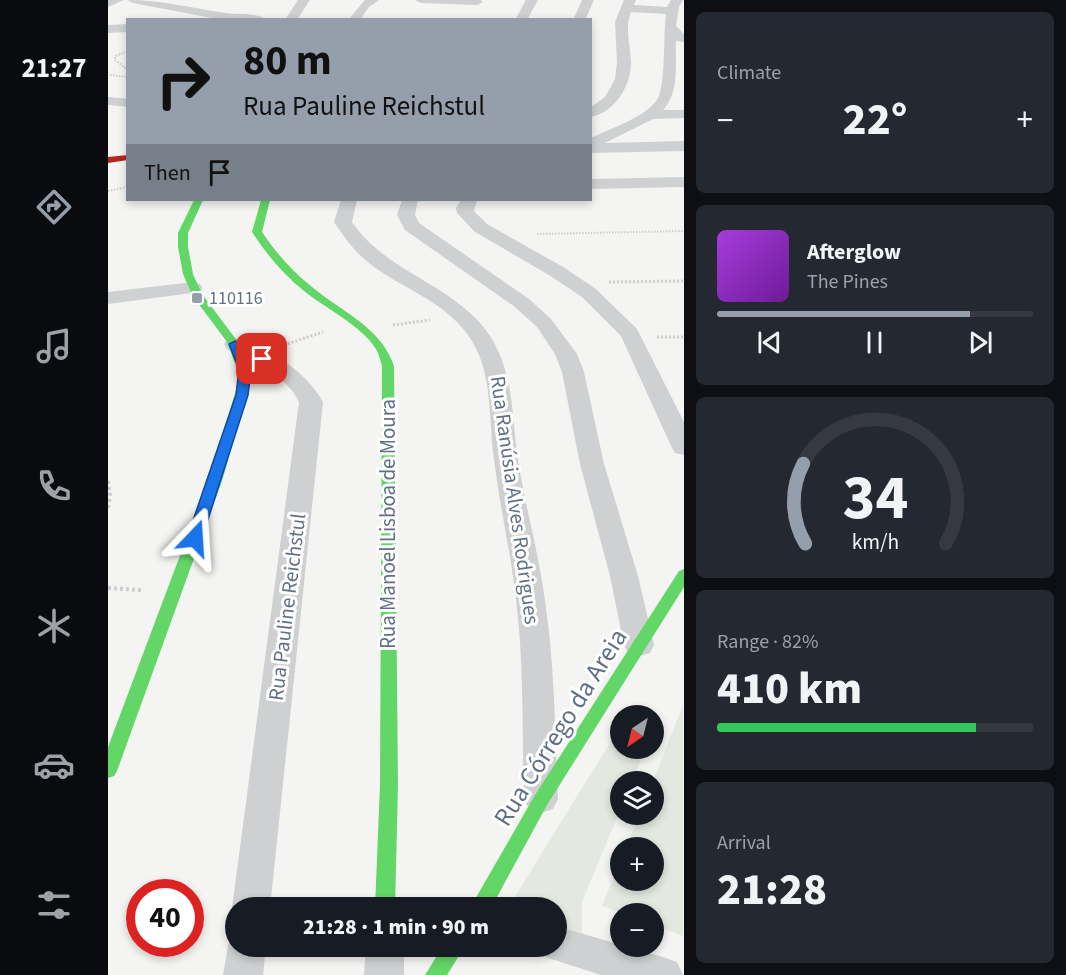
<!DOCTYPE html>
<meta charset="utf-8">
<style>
body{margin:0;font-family:"Source Sans 3",sans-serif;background:#242831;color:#f1f3f6;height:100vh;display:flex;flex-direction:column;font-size:22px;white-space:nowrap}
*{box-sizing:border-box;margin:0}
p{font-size:20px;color:#9ea1a6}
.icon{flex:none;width:33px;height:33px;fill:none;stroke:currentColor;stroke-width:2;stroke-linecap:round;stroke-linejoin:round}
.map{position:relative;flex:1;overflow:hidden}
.drawer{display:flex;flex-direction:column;gap:12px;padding:12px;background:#0d0f14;width:382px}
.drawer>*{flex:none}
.banner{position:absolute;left:18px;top:18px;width:466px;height:183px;border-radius:0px;box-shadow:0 3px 9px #0003;background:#959fab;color:#111;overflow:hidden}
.needle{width:39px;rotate:215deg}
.controls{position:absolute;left:502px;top:705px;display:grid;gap:12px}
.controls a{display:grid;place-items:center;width:54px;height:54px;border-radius:50%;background:#171b24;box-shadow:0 3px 9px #0003;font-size:30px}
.speed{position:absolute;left:18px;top:879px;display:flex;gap:12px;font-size:30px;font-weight:700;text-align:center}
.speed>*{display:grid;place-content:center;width:78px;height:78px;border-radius:50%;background:#171b24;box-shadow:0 3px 9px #0003;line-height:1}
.speed .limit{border:9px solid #d22;background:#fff;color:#111}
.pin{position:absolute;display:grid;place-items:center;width:51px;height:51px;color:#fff;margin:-26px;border-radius:12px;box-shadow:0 3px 9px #0006}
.me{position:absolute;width:66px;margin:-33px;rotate:20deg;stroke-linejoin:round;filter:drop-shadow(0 0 4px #0008)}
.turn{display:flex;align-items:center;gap:21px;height:126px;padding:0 18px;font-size:27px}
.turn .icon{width:78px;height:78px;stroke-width:2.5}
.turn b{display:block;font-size:42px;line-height:51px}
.then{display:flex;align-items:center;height:57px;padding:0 18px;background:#0003;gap:12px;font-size:22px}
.big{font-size:45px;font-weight:800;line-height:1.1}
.drawer .card{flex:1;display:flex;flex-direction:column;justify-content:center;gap:9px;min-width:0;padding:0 21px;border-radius:9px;background:#242831}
.drawer .dial{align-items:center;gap:0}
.dial svg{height:156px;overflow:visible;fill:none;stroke:#363941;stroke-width:7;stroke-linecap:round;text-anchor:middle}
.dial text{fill:#f1f3f6;stroke:none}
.song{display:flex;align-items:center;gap:18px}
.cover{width:72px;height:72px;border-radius:9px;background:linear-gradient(135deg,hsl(280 70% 55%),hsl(280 70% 35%))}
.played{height:6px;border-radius:3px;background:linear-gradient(90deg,#959fab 80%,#363941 80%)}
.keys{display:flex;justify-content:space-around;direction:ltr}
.heat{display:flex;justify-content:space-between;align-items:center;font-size:33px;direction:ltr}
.charge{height:9px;border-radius:4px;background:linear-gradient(90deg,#34c759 82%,#363941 0)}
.trip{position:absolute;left:117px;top:897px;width:342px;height:60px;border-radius:30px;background:#171b24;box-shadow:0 3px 9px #0003;font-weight:800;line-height:60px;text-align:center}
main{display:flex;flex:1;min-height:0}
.menu{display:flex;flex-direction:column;width:108px;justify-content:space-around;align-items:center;background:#090b0e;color:#9ea1a6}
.menu .icon{width:42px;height:42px}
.menu .active{color:#959fab}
.menu b{font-size:27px;color:#f1f3f6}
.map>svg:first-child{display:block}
.green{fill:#e3e8e0}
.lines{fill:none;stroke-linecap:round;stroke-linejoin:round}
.path-far2{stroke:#cdcdcd;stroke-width:2;stroke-dasharray:1.5 1.5;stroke-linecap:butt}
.path-far1{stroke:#cdcdcd;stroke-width:3;stroke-dasharray:2 2;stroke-linecap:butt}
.path{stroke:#cdcdcd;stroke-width:4;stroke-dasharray:3 3;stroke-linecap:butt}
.street{fill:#cfd0d1;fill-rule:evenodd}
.fast{fill:#63d668;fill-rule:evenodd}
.jam{fill:#b3261e;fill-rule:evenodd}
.route{fill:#1a73e8;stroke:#114b97;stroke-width:1.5}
.poi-dot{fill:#959fab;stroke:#fff;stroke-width:2}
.labels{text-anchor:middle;stroke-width:6;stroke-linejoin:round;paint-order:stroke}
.far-poi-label{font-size:18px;fill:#627085;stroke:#fff;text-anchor:start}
.street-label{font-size:21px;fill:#627085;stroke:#fff}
.near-street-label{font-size:26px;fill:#627085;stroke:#fff}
</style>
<main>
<nav class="menu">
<b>21:27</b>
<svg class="icon active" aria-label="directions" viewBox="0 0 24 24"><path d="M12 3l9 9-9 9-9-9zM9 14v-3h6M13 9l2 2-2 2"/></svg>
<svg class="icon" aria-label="music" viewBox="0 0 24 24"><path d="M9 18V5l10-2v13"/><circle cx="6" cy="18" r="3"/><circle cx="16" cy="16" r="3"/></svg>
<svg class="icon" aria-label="phone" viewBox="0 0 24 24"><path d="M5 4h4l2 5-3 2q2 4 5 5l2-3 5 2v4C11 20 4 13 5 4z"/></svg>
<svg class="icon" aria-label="climate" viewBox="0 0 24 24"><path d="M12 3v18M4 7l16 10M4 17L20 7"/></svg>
<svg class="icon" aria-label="car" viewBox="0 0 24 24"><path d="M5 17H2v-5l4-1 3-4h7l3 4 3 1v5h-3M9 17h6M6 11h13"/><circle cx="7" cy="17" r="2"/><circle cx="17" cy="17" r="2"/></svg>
<svg class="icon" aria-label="filters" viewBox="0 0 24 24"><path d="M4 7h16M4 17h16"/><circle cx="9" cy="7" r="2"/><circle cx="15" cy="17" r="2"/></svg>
</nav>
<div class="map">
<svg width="576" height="975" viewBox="0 0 576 975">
<rect width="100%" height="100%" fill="#f4f5f2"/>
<path class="green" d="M575,705V936L546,925V914L514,913L494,906L513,860V880H546V848L518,847L531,815L546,814L545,781Z
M513,725V748L538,749L524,781L513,782V808L474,902V936L449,927L448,908H400Z"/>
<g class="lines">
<path class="path-far2" d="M20,51L7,56V60L20,70
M2,75L20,77
M0,191L20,187
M429,234L576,231"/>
<path class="path-far1" d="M501,282L576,281
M285,325L322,320
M549,337H576
M176,345L215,332"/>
<path class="path" d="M0,481L2,495L0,510
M0,588L33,590"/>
<path class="street" d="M0,0H16L0,7Z
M19,0C53,0 84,8 117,13C130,15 149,12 159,20H114L25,3Z
M190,0H202L189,20H177Z
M257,0H271L261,7L252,20H240Z
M307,0H373L375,2L369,5L313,3Z
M418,0H430L419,20H407Z
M474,0H486L477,20H465Z
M516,0H528L526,5L559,7L563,0H575L571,7L568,26L576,34V42L568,41C567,66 572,91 555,110H576V118L545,119L497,143L576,141V151L483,153V138C501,129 541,116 550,98C558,82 555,34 558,14L523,12C516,29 523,46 523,64C522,87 507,112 483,117V107L497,97L507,79L509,63L507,22Z
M20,24V32L0,33V25Z
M0,97L20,99V107L0,105Z
M576,177V187L483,189V179Z
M233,200H249L244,222C277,271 341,283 377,329C407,368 403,415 410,460C418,510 432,558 438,608C447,671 447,735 450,799L445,809L433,813L421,809L416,799C414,735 416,671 409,608C404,558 392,509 386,459C380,418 386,371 360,335C334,298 287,287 254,257C243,247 235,235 226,222Z
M294,200H310L307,215L311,223L421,299L443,319L469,354L476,372L496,464L530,576L546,645L542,653L531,656L520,653L516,645L502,576L472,464L454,372L447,354L429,327L407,307L297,230L289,215Z
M353,200H369L366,211L379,224L455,267L488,289L529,329L576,422V455L567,453L564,448L513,336L474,297L441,275L367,232L349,213L348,208Z
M85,282L92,284L95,288L92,292L0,304V292Z
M127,338C158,345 200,373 215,402L162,908H128V915L124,908L191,402C179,375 144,362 119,349L116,344L119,339Z
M448,926L555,957L569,962L575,975H493L434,956L430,946H448Z
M125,933H128V946H158L155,975H115L120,946Z
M258,946H296V975H256Z"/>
<path class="fast" d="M86,200H95L80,233V247L85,274L94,294L130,342L144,377L114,481L9,771L6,776L0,778V747L100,481L132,377L119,342L84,295L75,274L70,247V233Z
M153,200H162L154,232C168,253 184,271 204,287C234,312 273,327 286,366L290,785L287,908H267L272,785L274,366C272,360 271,354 268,349C254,326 217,308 196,291C175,274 159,255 144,232Z
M576,569V587L439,805L383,908H362L427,795L571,571Z
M335,946H357L339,975H317Z"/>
<path class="jam" d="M20,155V160L0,163V157Z"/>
</g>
<path class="route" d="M127,341L160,359L154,362L137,354L143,369L140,395L94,538L87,543L79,538L128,395L131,369L121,344Z"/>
<rect class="poi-dot" x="83" y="292" width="12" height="12" rx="3"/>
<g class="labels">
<g class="far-poi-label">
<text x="101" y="304">110116</text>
</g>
<g class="street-label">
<text transform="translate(407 500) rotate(82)" y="7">Rua Ranúsia Alves Rodrigues</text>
<text transform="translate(280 524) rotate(-90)" y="7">Rua Manoel Lisboa de Moura</text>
<text transform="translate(179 607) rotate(-83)" y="7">Rua Pauline Reichstul</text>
</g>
<g class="near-street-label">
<text transform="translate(452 727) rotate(-58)" y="9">Rua Córrego da Areia</text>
</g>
</g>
</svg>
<div class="controls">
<a><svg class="needle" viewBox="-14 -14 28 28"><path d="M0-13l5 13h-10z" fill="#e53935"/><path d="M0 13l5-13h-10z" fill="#9ea1a6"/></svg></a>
<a><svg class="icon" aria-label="layers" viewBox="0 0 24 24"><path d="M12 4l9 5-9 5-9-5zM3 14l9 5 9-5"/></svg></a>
<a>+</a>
<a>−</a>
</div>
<div class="speed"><div class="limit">40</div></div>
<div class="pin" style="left:154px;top:359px;background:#d93025"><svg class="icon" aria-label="arrive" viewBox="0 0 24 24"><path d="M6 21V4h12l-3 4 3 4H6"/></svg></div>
<svg class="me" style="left:87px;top:538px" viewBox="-20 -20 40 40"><path d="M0-17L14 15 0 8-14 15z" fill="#1a73e8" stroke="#fff" stroke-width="4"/></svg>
<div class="trip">21:28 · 1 min · 90 m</div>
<div class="banner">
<div class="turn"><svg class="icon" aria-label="right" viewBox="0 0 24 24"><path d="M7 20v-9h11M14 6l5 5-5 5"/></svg><div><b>80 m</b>Rua Pauline Reichstul</div></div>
<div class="then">Then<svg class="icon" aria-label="arrive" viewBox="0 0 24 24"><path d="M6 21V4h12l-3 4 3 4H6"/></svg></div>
</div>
</div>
<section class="drawer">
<div class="card"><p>Climate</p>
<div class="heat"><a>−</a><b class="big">22°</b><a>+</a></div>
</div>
<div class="card">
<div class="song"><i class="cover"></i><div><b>Afterglow</b><p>The Pines</p></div></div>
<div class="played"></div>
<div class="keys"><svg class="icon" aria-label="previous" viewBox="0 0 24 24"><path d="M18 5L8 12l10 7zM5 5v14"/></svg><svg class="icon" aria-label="pause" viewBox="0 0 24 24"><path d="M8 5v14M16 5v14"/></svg><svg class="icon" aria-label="next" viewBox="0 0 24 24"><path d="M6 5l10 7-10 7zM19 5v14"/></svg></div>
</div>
<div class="card dial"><svg viewBox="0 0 100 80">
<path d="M14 69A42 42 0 1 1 86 69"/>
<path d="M14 69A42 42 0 0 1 13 28" stroke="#959fab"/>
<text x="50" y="56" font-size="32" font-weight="700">34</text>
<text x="50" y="72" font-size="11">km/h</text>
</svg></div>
<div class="card"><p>Range · 82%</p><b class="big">410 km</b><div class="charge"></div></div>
<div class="card"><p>Arrival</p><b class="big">21:28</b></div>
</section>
</main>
